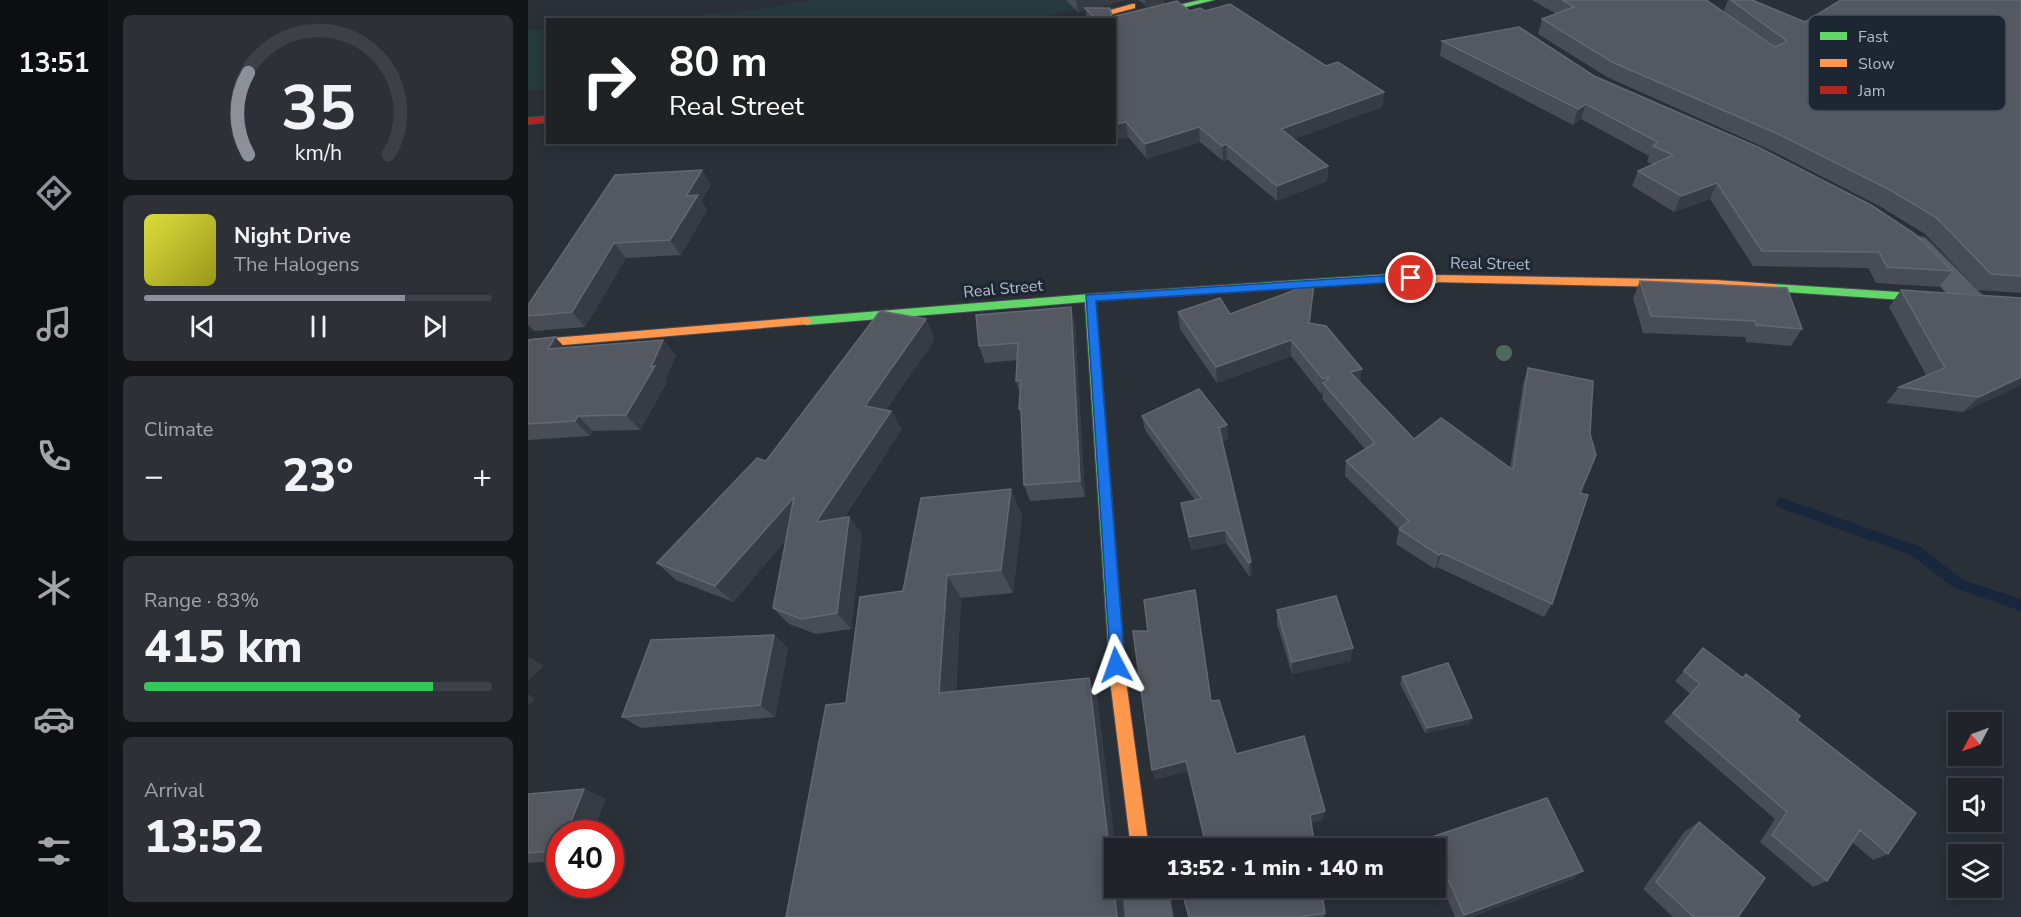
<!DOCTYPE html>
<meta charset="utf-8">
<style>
body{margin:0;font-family:"Nunito Sans",sans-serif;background:#2d3036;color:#f1f3f6;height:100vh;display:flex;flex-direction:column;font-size:22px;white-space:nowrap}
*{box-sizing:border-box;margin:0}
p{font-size:20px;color:#a2a4a8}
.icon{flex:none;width:33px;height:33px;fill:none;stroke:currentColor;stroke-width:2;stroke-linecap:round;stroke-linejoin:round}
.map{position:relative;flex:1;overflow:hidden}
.side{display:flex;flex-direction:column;gap:15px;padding:15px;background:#121417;width:420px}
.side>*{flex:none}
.banner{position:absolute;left:18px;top:18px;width:570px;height:126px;border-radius:0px;box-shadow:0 3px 15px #0003,0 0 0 2px #3d4147;background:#202124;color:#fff;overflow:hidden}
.needle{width:39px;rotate:229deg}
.controls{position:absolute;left:1420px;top:712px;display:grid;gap:12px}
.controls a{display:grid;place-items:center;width:54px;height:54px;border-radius:0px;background:#20242a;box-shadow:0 3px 15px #0003,0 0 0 2px #3d4147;font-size:30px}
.speed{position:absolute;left:18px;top:820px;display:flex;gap:12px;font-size:30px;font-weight:700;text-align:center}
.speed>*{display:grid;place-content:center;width:78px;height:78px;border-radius:50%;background:#20242a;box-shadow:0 3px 15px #0003,0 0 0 2px #3d4147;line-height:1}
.speed .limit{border:9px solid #d22;background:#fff;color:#111}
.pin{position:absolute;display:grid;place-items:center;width:51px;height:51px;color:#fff;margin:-26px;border:3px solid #fff;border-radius:50%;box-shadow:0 2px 6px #0007}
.me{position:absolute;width:66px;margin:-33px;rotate:356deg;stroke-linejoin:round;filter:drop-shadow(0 0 4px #0008)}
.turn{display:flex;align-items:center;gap:21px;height:126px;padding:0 24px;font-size:27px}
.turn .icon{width:78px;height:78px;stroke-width:2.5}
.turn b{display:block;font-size:42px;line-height:51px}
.big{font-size:45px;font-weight:800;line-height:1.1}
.side .widget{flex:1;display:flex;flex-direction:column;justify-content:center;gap:9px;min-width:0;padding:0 21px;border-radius:9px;background:#2d3036}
.side .dial{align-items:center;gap:0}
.dial svg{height:156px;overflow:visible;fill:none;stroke:#3d4147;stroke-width:7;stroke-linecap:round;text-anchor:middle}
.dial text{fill:#f1f3f6;stroke:none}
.song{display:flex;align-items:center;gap:18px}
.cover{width:72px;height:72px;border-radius:9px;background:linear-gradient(135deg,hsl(60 70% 55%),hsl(60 70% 35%))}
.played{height:6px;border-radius:3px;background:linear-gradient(90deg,#8c9099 75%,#3d4147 75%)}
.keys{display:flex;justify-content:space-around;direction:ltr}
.heat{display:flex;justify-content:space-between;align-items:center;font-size:33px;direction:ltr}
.charge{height:9px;border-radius:4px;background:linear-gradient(90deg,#34c759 83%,#3d4147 0)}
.trip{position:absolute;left:576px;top:838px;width:342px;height:60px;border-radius:0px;background:#20242a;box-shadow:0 3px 15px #0003,0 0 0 2px #3d4147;font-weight:800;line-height:60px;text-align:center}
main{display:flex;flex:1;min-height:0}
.menu{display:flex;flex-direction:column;width:108px;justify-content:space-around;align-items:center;background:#0d0e11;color:#a2a4a8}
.menu .icon{width:42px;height:42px}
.menu .active{color:#8c9099}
.menu b{font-size:27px;color:#f1f3f6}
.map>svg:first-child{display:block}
.green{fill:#273a3e}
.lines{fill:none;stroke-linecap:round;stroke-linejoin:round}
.stream{fill:#19273c;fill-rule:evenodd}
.street-casing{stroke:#484c55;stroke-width:2}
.fast-casing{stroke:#484c55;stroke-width:2}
.slow-casing{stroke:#484c55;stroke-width:2}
.jam-casing{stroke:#484c55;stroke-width:2}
.street{fill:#5a5e66;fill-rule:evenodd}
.fast{fill:#63d668;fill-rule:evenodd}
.slow{fill:#ff974d;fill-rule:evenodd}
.jam{fill:#b3261e;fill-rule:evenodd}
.tree{fill:#4e6a5a}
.wall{fill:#474c55}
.shaded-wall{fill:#373c44}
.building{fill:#535861;stroke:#626872;stroke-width:1.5}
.route{fill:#1a73e8;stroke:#114b97;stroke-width:1.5}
.labels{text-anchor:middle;stroke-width:6;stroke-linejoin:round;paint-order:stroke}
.street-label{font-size:16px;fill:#b4bcc9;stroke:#1d2633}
.key{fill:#1d2633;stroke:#4a5360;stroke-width:1.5}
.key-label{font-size:16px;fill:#b4bcc9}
</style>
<main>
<nav class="menu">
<b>13:51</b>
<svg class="icon active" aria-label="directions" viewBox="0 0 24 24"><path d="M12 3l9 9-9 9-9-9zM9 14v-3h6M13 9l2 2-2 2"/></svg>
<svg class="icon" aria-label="music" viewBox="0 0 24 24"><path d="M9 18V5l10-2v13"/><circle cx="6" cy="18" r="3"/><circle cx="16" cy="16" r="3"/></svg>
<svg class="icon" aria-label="phone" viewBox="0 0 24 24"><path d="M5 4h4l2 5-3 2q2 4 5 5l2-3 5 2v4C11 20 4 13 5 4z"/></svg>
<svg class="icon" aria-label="climate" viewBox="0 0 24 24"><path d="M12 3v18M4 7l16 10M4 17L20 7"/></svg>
<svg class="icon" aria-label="car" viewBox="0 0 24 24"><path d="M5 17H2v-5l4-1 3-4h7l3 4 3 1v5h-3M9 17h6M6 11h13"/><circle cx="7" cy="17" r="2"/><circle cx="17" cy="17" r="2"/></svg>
<svg class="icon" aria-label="filters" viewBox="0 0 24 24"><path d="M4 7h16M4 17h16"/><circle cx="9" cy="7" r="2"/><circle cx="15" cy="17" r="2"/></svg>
</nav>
<section class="side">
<div class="widget dial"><svg viewBox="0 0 100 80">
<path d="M14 69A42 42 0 1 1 86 69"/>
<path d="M14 69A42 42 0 0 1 14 27" stroke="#8c9099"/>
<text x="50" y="56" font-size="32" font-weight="700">35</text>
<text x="50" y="72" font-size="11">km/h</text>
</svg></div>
<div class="widget">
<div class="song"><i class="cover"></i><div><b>Night Drive</b><p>The Halogens</p></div></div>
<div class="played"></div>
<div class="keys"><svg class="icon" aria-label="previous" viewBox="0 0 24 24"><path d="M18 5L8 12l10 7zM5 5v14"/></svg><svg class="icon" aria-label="pause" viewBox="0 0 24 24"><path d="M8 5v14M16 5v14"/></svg><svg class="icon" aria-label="next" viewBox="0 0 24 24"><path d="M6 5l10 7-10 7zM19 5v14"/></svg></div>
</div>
<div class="widget"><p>Climate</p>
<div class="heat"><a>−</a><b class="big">23°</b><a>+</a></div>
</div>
<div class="widget"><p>Range · 83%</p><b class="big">415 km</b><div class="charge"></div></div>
<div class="widget"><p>Arrival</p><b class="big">13:52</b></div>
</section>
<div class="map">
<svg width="1493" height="917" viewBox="0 0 1493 917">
<rect width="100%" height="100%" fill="#2a3038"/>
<path class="green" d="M285,0H593L500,20H118L229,10Z
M19,29V89L0,91V31Z"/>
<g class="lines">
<path class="stream" d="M1254,498L1393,547L1435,580L1493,599V611L1426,588L1383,555L1250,507L1248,503L1250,499Z"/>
<defs>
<path id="street" d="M1388,236L1397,238L1453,294L1457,301L1453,308L1443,310L1433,308L1379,250L1375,244L1379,238Z
M594,888H640L645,917H597Z"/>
<path id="fast" d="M672,0H686L586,25V20Z
M864,274L909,275L915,279L909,283L864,282L568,301L599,688L597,694L591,696L585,694L583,688L557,302L278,325L272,321L278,317L562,294Z
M1245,284L1493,300V308L1241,291L1239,288Z"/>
<path id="slow" d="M604,4H607V8L562,20H547Z
M909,275L1188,280L1245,284L1251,288L1245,292L1188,288L905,282L903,279Z
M278,317L284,321L282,324L0,348V340Z
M591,680L597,682L599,688L621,849H603L583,688L585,682Z"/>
<path id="jam" d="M20,116V122L0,124V118Z"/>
</defs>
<use href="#street" class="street-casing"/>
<use href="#fast" class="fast-casing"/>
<use href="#slow" class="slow-casing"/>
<use href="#jam" class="jam-casing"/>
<use href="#street" class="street"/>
<use href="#fast" class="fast"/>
<use href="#slow" class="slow"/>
<use href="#jam" class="jam"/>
</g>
<circle class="tree" cx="976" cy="353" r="8"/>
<path class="wall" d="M538,0H598L566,8L584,17L662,11H677L856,92L854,107L766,139L800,166L799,181L749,201L699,159L695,161L672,142L619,159L600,137L591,139L586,135V20H559L558,10L550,12Z
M610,0H635L636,3L618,8L617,4Z
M1004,0H1178L1195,12L1200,0H1224L1277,22L1493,0V293L1450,290L1397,234L1353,207L1242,150L1079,77L1010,34L1014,19L1028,14Z
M914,41L1066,76L1424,271L1411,287L1348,283L1340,268L1225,266L1182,199L1146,212L1104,186L1110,171L1124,164L1119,162L1121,156L1053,119L1045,125L912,56Z
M174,170L183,185L173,201L179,210L153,255L98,258L57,327L6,331L0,325V305Z
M1112,281L1274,329L1263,346L1218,342L1217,337L1115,333L1105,298Z
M786,283L782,323L832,383L886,439L982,468L995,384L1000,368L1052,493L1024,604L1016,617L909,567L907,569L868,544L871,529L817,476L818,461L837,449L794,399L795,395H794L763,356L689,383L652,329L650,312L702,314Z
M1373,290L1491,386L1435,412L1358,403L1371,387L1398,375L1361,307Z
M547,324L557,497L502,501L496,485L494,416L491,409L492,393L488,381L489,360L457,363L451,346Z
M27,337L37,348L135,340L148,356L137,379L139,382L112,430L65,431L62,436L0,440V340Z
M407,339L358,410L363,411L374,429L316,518L321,517L334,534L323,629L288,634L261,624L245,608L258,540L205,602L148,580L129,563L238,461Z
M614,416L699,425L700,439L694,441L724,575L721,576L698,543L663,550L653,503L667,500L617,430Z
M494,515L485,593L433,598L428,692L561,678L569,698L596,917H258L375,591Z
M749,610L823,661L764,674L749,624Z
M246,635L260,648L247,717L113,728L94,717Z
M1175,648L1214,677L1218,674L1269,720L1360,854L1345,860L1324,842L1299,881L1285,887L1232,842L1247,819L1136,722L1162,694L1147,681Z
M874,677L941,724L897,733L872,684Z
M56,789L78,799L64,834H32V861L0,863V794Z
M1171,822L1210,917H1145L1115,889L1157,831Z
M901,838L1045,879L943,917H927L908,872V849H897L896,846Z
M797,913L796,917H661Z"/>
<path class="shaded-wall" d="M548,0H598L559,10L557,8L558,10L550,12Z
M617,0H635L636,3L618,8Z
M856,92L854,107L753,144V129Z
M1058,104L1053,119L1045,125L1050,109Z
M598,122L600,137L591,139L589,124Z
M671,127L672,142L619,159L617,144Z
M698,144L699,159L695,161L694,146Z
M800,166L799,181L749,201V186Z
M174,170L183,185L173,201L179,210L153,255L142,240L158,196Z
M1189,183L1182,199L1146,212L1153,196Z
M86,243L98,258L57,327L44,312Z
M786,283L785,299L780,339L781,323Z
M543,307L547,324L557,497L552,481Z
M398,319L407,339L348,425L337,406Z
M27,337L42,353L20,349Z
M135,340L148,356L137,379L139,382L112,430L98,415Z
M763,340V356L689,383L688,367Z
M834,369L832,385L822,372Z
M802,377L795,383V395H794L795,379Z
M1493,377V384L1491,386L1435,412L1451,397Z
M363,411L374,429L301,540L288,522Z
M50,416L65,431L62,436L47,421Z
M699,425L700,439L692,442L691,428Z
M483,489L494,515L485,593L473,570Z
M266,497L280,514L205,602L187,586Z
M321,517L334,534L323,629L309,613Z
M697,530L698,543L663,550L661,537Z
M914,553L909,567L907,569L911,555Z
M723,562L724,575L721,576V563Z
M419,575L433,598L427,713L411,693Z
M246,635L260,648L247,717L232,705Z
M825,648L823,661L764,674V662Z
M0,656L16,666L0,681Z
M561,678L569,698L588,849H586V888H593L596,917H589Z
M0,694L7,699L0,706Z
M944,718L941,724L897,733L899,728Z
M658,761L661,771L627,780L624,770Z
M56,789L78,799L64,834H38Z
M797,811L795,820L781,824L782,815Z
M1055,871L1045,879L943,917H934L936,915Z"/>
<path class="building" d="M1034,0H1178L1247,47L1259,41L1203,0H1224L1277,22L1313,0H1493V276L1463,274L1409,218L1364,191L1250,134L1084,62L1014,19L1046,7Z
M649,1L662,11L672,8L677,11L702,4L798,66L810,62L856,92L753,129L800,166L749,186L698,144L694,146L671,127L617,144L598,122L589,124L586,122V20H569L557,8H582L584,17Z
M991,27L1066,76L1232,148L1343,205L1387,234L1424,271L1359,267L1351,252L1234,251L1189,183L1153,196L1110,171L1145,155L1125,146L1130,142L1058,104L1050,109L914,41Z
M174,170L158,196L170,195L142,240L86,243L44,312L0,316V305L87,175Z
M1112,281L1259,288L1274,329L1228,325L1227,321L1123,316Z
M786,283L781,323L798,326L834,369L822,372L886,439L913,418L985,470L1000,368L1065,381L1062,434L1068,455L1052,493L1060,495L1024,604L914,553L911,555L871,529L881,521L818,461L847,443L795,383L802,377L795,379L763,340L688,367L650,312L692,298L702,314Z
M1373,290L1493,298V377L1451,397L1371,387L1417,368Z
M543,307L552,481L496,485L493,409H491L493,380L488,381L490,343L451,346L448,315Z
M352,311L398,319L337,406L363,411L288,522L321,517L309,613L273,619L245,608L266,497L187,586L129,563L229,458L238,461Z
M27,337L20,349L135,340L123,367L127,366L98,415L50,416L47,421L0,424V340Z
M671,389L699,425L691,428L723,562L721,563L697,530L661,537L653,503L674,499L614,416Z
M483,489L473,570L419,575L411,693L561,678L589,917H258L298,705L318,703L332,597L375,591L393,498Z
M667,590L683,701L691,700L708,754L776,736L797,811L782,815L787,849H679L658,761L624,770L605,631H620L616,600Z
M808,596L825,648L764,662L749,610Z
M246,635L232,705L94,717L123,640Z
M1175,648L1215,678L1218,674L1272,716L1269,720L1388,813L1360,854L1332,830L1299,881L1244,835L1259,812L1145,713L1172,684L1156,671Z
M920,663L944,718L899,728L874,677Z
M56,789L38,834H32L31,850L0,853V794Z
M1019,798L1055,871L936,915L908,852V849H906L901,838Z
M1171,822L1237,878L1210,917H1166L1128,882Z
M653,888H793L797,913L771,917H661Z"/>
<path class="route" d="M883,274L887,275V281L568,301L597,665L594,670L588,672L583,670L558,295Z"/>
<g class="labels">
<g class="street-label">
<text transform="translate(962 263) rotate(1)" y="6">Real Street</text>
<text transform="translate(475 288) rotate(-5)" y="6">Real Street</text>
</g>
</g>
<rect x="1280" y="15" width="198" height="96" rx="9" class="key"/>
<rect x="1292" y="32" width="27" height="8" fill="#63d668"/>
<rect x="1292" y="59" width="27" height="8" fill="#ff974d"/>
<rect x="1292" y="86" width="27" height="8" fill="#b3261e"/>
<g class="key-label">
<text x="1330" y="42">Fast</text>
<text x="1330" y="69">Slow</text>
<text x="1330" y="96">Jam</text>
</g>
</svg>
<div class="controls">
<a><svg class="needle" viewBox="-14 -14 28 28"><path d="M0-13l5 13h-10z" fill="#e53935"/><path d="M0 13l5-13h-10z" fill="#a2a4a8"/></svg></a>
<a><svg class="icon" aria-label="sound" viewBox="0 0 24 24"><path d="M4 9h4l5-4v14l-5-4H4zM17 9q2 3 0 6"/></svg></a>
<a><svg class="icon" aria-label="layers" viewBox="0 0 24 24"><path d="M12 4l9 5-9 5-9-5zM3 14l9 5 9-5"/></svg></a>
</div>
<div class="speed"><div class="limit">40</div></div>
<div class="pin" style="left:883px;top:278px;background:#d93025"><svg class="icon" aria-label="arrive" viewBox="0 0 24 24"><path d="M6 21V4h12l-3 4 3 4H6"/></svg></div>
<svg class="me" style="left:588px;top:665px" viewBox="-20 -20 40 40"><path d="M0-17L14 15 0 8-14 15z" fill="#1a73e8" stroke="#fff" stroke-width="4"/></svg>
<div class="trip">13:52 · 1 min · 140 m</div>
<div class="banner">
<div class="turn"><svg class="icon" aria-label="right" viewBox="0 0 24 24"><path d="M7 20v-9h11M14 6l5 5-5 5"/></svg><div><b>80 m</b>Real Street</div></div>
</div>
</div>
</main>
